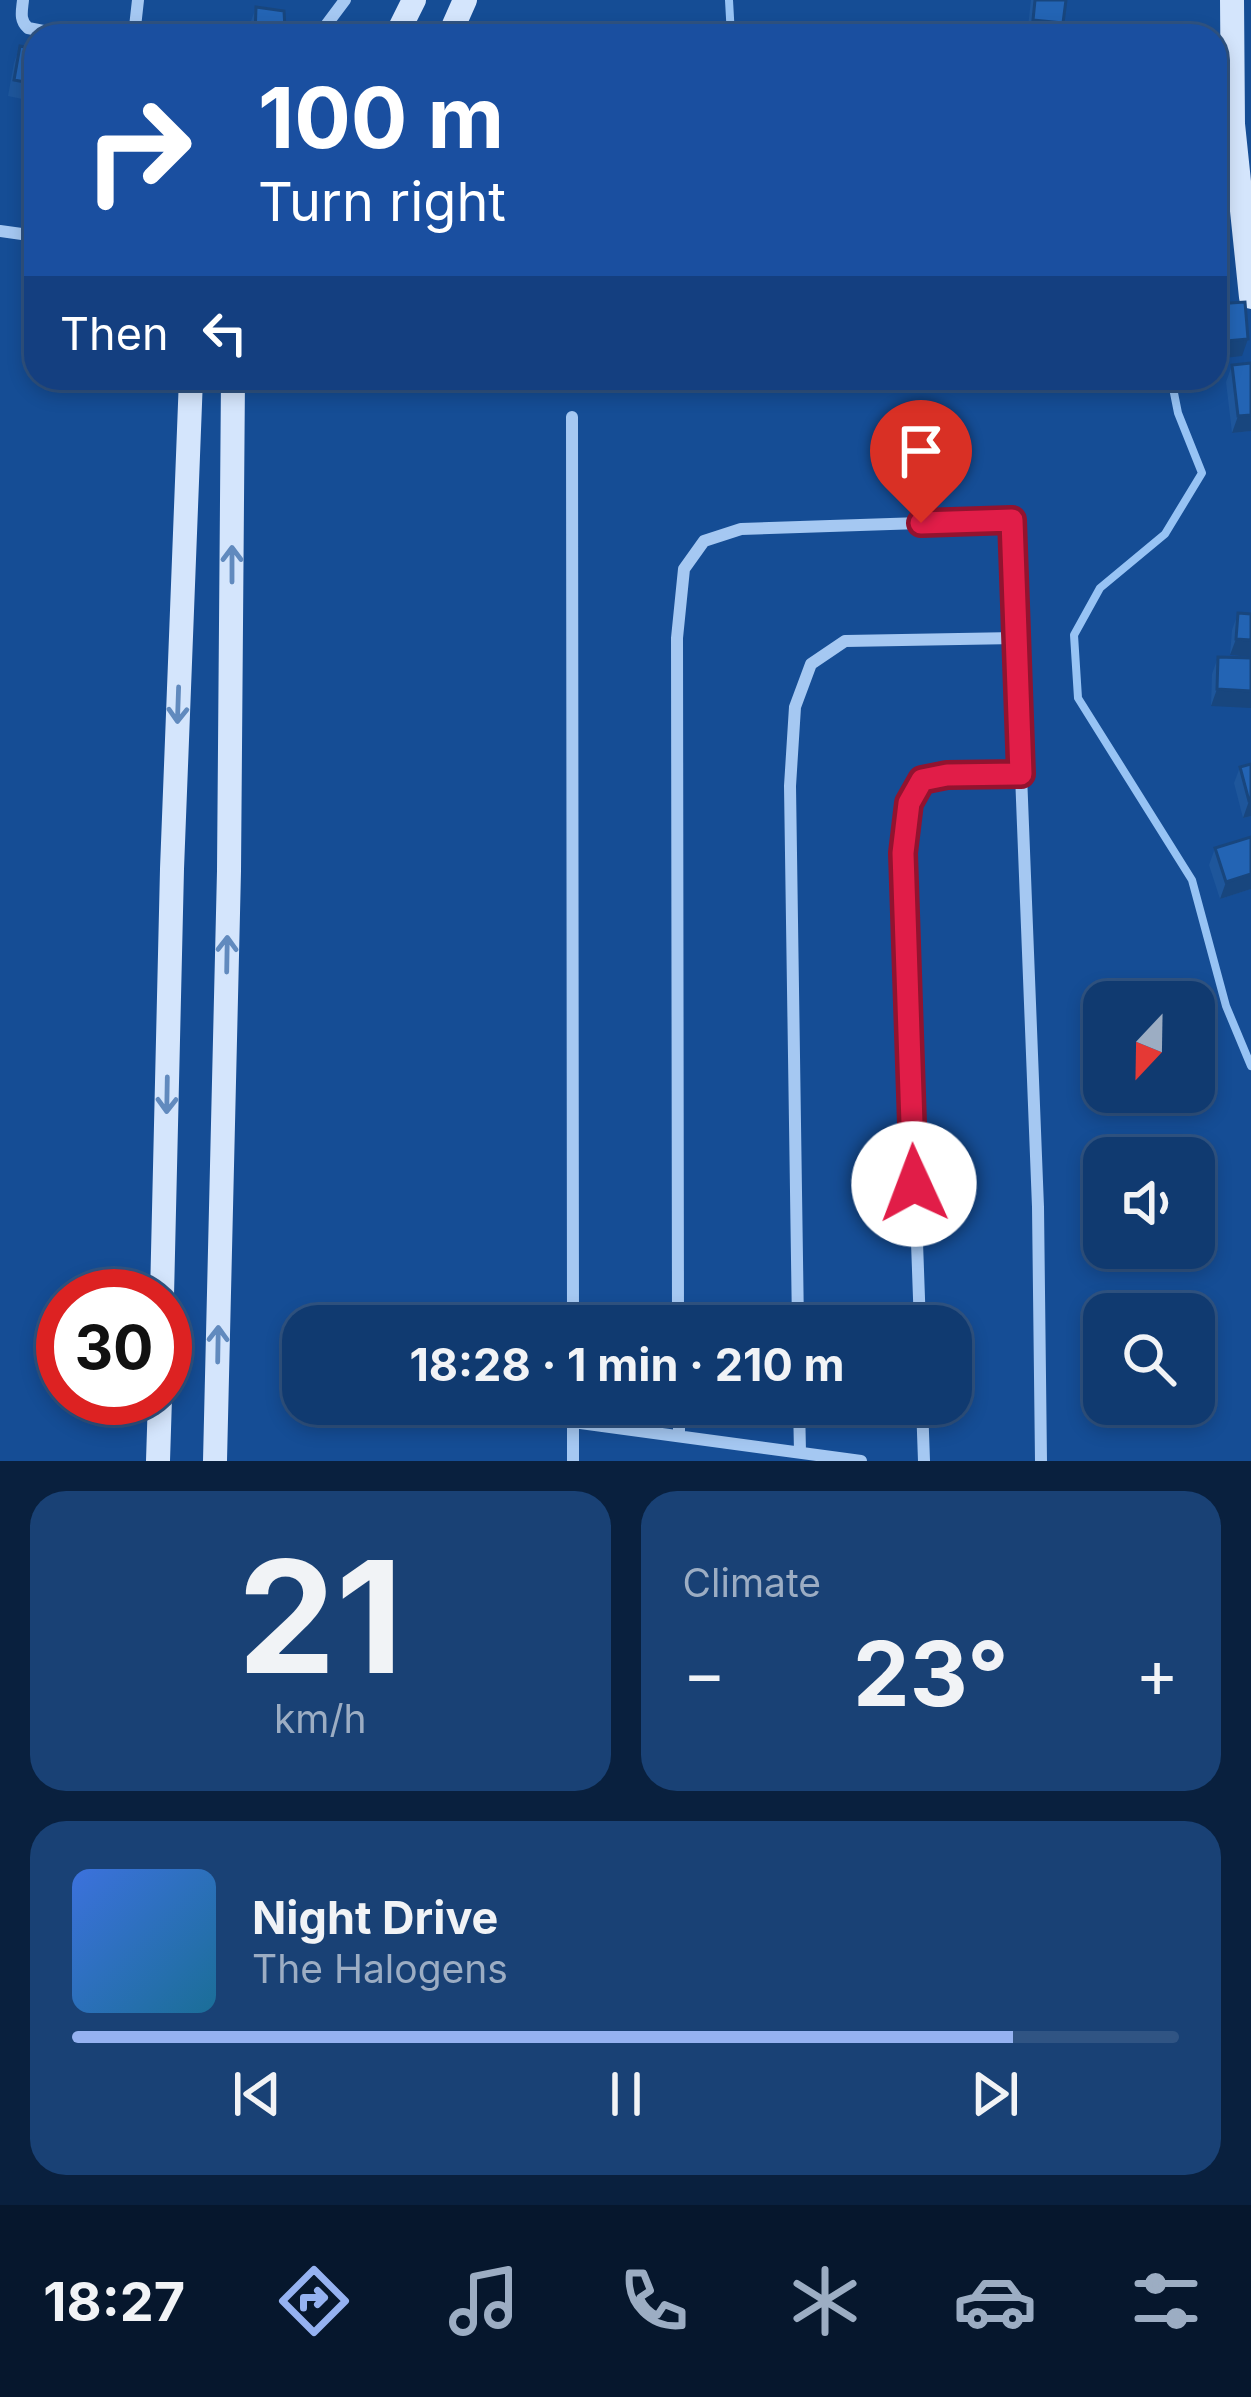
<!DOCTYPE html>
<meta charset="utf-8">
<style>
body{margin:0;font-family:Inter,sans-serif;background:#194175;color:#f1f3f6;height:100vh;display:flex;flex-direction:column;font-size:45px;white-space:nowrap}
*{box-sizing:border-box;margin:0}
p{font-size:39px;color:#9cadc3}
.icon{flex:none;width:66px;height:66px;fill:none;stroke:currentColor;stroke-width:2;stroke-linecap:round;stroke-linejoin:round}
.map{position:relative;height:1461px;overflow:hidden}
.side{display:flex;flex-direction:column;gap:30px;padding:30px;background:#09203e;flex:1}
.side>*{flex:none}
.hud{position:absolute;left:24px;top:24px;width:1203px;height:366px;border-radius:36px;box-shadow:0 6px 18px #0003,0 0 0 3px #305483;background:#1a4fa0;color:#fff;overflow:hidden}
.needle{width:78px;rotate:202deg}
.fabs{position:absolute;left:1083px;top:981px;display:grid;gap:24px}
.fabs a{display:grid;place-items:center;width:132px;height:132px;border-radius:24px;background:#103a70;box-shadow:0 6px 18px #0003,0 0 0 3px #305483;font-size:60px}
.speed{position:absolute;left:36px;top:1269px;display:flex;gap:24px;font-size:60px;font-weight:700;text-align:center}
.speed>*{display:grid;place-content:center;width:156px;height:156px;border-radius:50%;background:#103a70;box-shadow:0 6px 18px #0003,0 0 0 3px #305483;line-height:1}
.speed .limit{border:18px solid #d22;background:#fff;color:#111}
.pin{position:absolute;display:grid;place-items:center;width:102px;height:102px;color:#fff;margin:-123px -51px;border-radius:50% 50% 50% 0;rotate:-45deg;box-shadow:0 0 12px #0007}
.pin .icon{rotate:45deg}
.me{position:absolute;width:132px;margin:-66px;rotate:358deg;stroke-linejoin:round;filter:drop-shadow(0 0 9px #0008)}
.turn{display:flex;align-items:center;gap:42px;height:252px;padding:0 36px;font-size:54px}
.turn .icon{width:156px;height:156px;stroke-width:2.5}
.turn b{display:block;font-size:84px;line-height:102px}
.then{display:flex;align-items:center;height:114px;padding:0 36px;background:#0003;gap:24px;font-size:45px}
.big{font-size:90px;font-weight:700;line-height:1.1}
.side .tile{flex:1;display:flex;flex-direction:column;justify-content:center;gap:18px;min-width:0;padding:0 42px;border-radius:36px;background:#194175}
.side .dial{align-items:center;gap:0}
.dial b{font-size:156px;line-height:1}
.song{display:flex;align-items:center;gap:36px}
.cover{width:144px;height:144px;border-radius:18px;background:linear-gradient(135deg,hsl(220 70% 55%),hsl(200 70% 35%))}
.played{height:12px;border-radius:6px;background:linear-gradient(90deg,#95b2f1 85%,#305483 85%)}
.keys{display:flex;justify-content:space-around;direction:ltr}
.heat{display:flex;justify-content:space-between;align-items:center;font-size:66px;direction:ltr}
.side .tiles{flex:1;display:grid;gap:30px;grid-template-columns:1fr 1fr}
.tile:last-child{grid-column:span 2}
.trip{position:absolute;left:282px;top:1305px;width:690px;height:120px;border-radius:36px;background:#103a70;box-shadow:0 6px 18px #0003,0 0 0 3px #305483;font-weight:700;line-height:120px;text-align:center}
.dock{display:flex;height:192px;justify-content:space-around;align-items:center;background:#06172d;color:#9cadc3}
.dock .icon{width:84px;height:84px}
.dock .active{color:#95b2f1}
.dock b{font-size:54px;color:#f1f3f6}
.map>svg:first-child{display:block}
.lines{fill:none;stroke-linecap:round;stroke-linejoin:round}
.stream{stroke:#97c3f4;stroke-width:8}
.street{stroke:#a5c8f2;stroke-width:12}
.secondary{stroke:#d4e5fc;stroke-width:24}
.wall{fill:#1e569b}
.shaded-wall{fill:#18467e}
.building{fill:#2364b4;stroke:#18467e;stroke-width:3}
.oneway{stroke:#618abe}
.route-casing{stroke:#92132f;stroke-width:30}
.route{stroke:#e11d48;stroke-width:21}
</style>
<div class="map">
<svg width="1251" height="1461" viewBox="0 0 1251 1461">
<rect width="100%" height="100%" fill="#154d95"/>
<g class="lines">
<path class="stream" d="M729,0L731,36
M1171,378L1178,413L1202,473L1165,534L1100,588L1074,635L1078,698L1192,880L1226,1006L1251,1066"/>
<path class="street" d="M23,0C22,11 19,20 28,28L69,36
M134,36L138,0
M318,36L345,0
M0,231L36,236
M572,417L573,1326
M678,1326L677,638L684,569L704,541L741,529L1011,520L1038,1207L1041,1461
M798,1326L790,786L795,707L811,664L845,641L1016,638
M920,1326L903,853L909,803L922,780L947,775L1021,774
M679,1404V1436
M799,1404L800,1452
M922,1404L924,1461
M573,1422L861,1461
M573,1461V1404"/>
<path class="secondary" d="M1232,0L1233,124L1251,297
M396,36L414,0
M449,36L465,0
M162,1296L172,869L191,378
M158,1461L160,1398
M215,1461L229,871L233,378"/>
</g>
<path class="wall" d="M1031,0H1066L1063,23L1058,36H1027Z
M256,7L285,28L293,36H250V24Z
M20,46L36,49V102L8,96L14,63Z
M1251,363V431L1232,433L1226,382L1232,365Z
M1238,613L1251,614L1230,655L1232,630Z
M1218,657L1251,658L1211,706L1212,674Z
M1251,764V816L1243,818L1234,783L1240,767Z
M1251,837V889L1220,899L1209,865L1215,848Z"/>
<path class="shaded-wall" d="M1033,20L1063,23L1058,36H1027Z
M1248,339L1242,356L1215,359V342Z
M1251,415V431L1232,433L1238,416Z
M1236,639L1251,640V657L1230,655Z
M1217,689L1251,691V708L1211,706Z
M1249,801H1251V816L1243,818Z
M1251,874V889L1220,899L1226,882Z"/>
<path class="building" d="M1035,0H1066L1063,23L1033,20Z
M256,7L284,11L285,28L294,32L293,36H255Z
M20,46L36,49V84L14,80Z
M1215,174L1219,206H1215Z
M1245,302L1248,339L1215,342V304Z
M1251,363V415L1238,416L1232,365Z
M1238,613L1251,614V640L1236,639Z
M1218,657L1251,658V691L1217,689Z
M1251,764V801H1249L1240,767Z
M1251,837V874L1226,882L1215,848Z"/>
<defs><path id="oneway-shaft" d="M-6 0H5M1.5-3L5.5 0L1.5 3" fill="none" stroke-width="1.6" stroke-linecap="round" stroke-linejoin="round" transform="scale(3)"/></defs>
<g class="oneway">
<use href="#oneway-shaft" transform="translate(232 564) rotate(-90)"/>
<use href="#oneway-shaft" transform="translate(178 705) rotate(92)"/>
<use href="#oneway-shaft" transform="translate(227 954) rotate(-89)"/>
<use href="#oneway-shaft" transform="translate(167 1095) rotate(91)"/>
<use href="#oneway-shaft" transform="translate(218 1344) rotate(-89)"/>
</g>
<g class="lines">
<defs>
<path id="route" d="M914,1184L903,853L909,803L922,780L947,775L1021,774L1012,520L921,523"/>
</defs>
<use href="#route" class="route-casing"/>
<use href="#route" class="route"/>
</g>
</svg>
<div class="fabs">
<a><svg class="needle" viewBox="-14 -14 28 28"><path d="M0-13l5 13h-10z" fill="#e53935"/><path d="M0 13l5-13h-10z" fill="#9cadc3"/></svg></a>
<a><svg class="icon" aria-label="sound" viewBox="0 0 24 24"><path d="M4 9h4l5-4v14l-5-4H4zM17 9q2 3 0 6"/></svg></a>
<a><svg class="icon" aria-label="search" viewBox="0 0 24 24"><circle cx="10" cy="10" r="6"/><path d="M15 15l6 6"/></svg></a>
</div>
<div class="speed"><div class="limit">30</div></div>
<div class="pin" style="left:921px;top:523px;background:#d93025"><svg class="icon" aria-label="arrive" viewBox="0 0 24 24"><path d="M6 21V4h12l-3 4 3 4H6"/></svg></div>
<svg class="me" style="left:914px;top:1184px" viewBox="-20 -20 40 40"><circle r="19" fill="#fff"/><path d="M0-13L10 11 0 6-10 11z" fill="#e11d48"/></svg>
<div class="trip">18:28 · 1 min · 210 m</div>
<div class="hud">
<div class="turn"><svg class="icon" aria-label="right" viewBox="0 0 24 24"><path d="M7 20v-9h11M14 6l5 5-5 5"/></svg><div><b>100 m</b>Turn right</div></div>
<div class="then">Then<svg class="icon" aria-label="left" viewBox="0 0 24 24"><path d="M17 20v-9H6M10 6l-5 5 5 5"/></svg></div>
</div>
</div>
<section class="side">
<div class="tiles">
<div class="tile dial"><b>21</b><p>km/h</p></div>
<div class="tile"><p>Climate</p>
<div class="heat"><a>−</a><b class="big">23°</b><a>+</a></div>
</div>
<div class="tile">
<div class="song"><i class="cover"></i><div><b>Night Drive</b><p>The Halogens</p></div></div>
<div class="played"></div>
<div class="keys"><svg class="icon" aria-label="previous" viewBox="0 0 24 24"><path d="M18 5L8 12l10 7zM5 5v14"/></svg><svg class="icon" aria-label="pause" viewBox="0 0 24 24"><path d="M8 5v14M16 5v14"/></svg><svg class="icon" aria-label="next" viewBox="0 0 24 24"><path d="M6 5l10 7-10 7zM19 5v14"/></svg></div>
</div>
</div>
</section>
<nav class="dock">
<b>18:27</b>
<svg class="icon active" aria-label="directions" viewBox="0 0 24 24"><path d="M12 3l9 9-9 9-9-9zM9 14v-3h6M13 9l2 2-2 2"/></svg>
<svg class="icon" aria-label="music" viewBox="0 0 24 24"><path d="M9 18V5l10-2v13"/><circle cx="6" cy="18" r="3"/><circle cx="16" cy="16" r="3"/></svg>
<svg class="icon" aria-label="phone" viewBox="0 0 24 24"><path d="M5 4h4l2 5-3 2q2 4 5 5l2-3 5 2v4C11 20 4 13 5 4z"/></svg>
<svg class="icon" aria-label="climate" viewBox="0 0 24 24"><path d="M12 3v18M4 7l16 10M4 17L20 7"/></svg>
<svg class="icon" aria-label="car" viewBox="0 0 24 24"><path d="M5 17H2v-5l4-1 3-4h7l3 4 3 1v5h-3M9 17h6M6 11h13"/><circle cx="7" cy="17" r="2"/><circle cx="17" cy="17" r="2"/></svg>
<svg class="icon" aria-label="filters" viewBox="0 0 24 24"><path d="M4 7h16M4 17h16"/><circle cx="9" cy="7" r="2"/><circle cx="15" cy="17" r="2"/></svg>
</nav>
